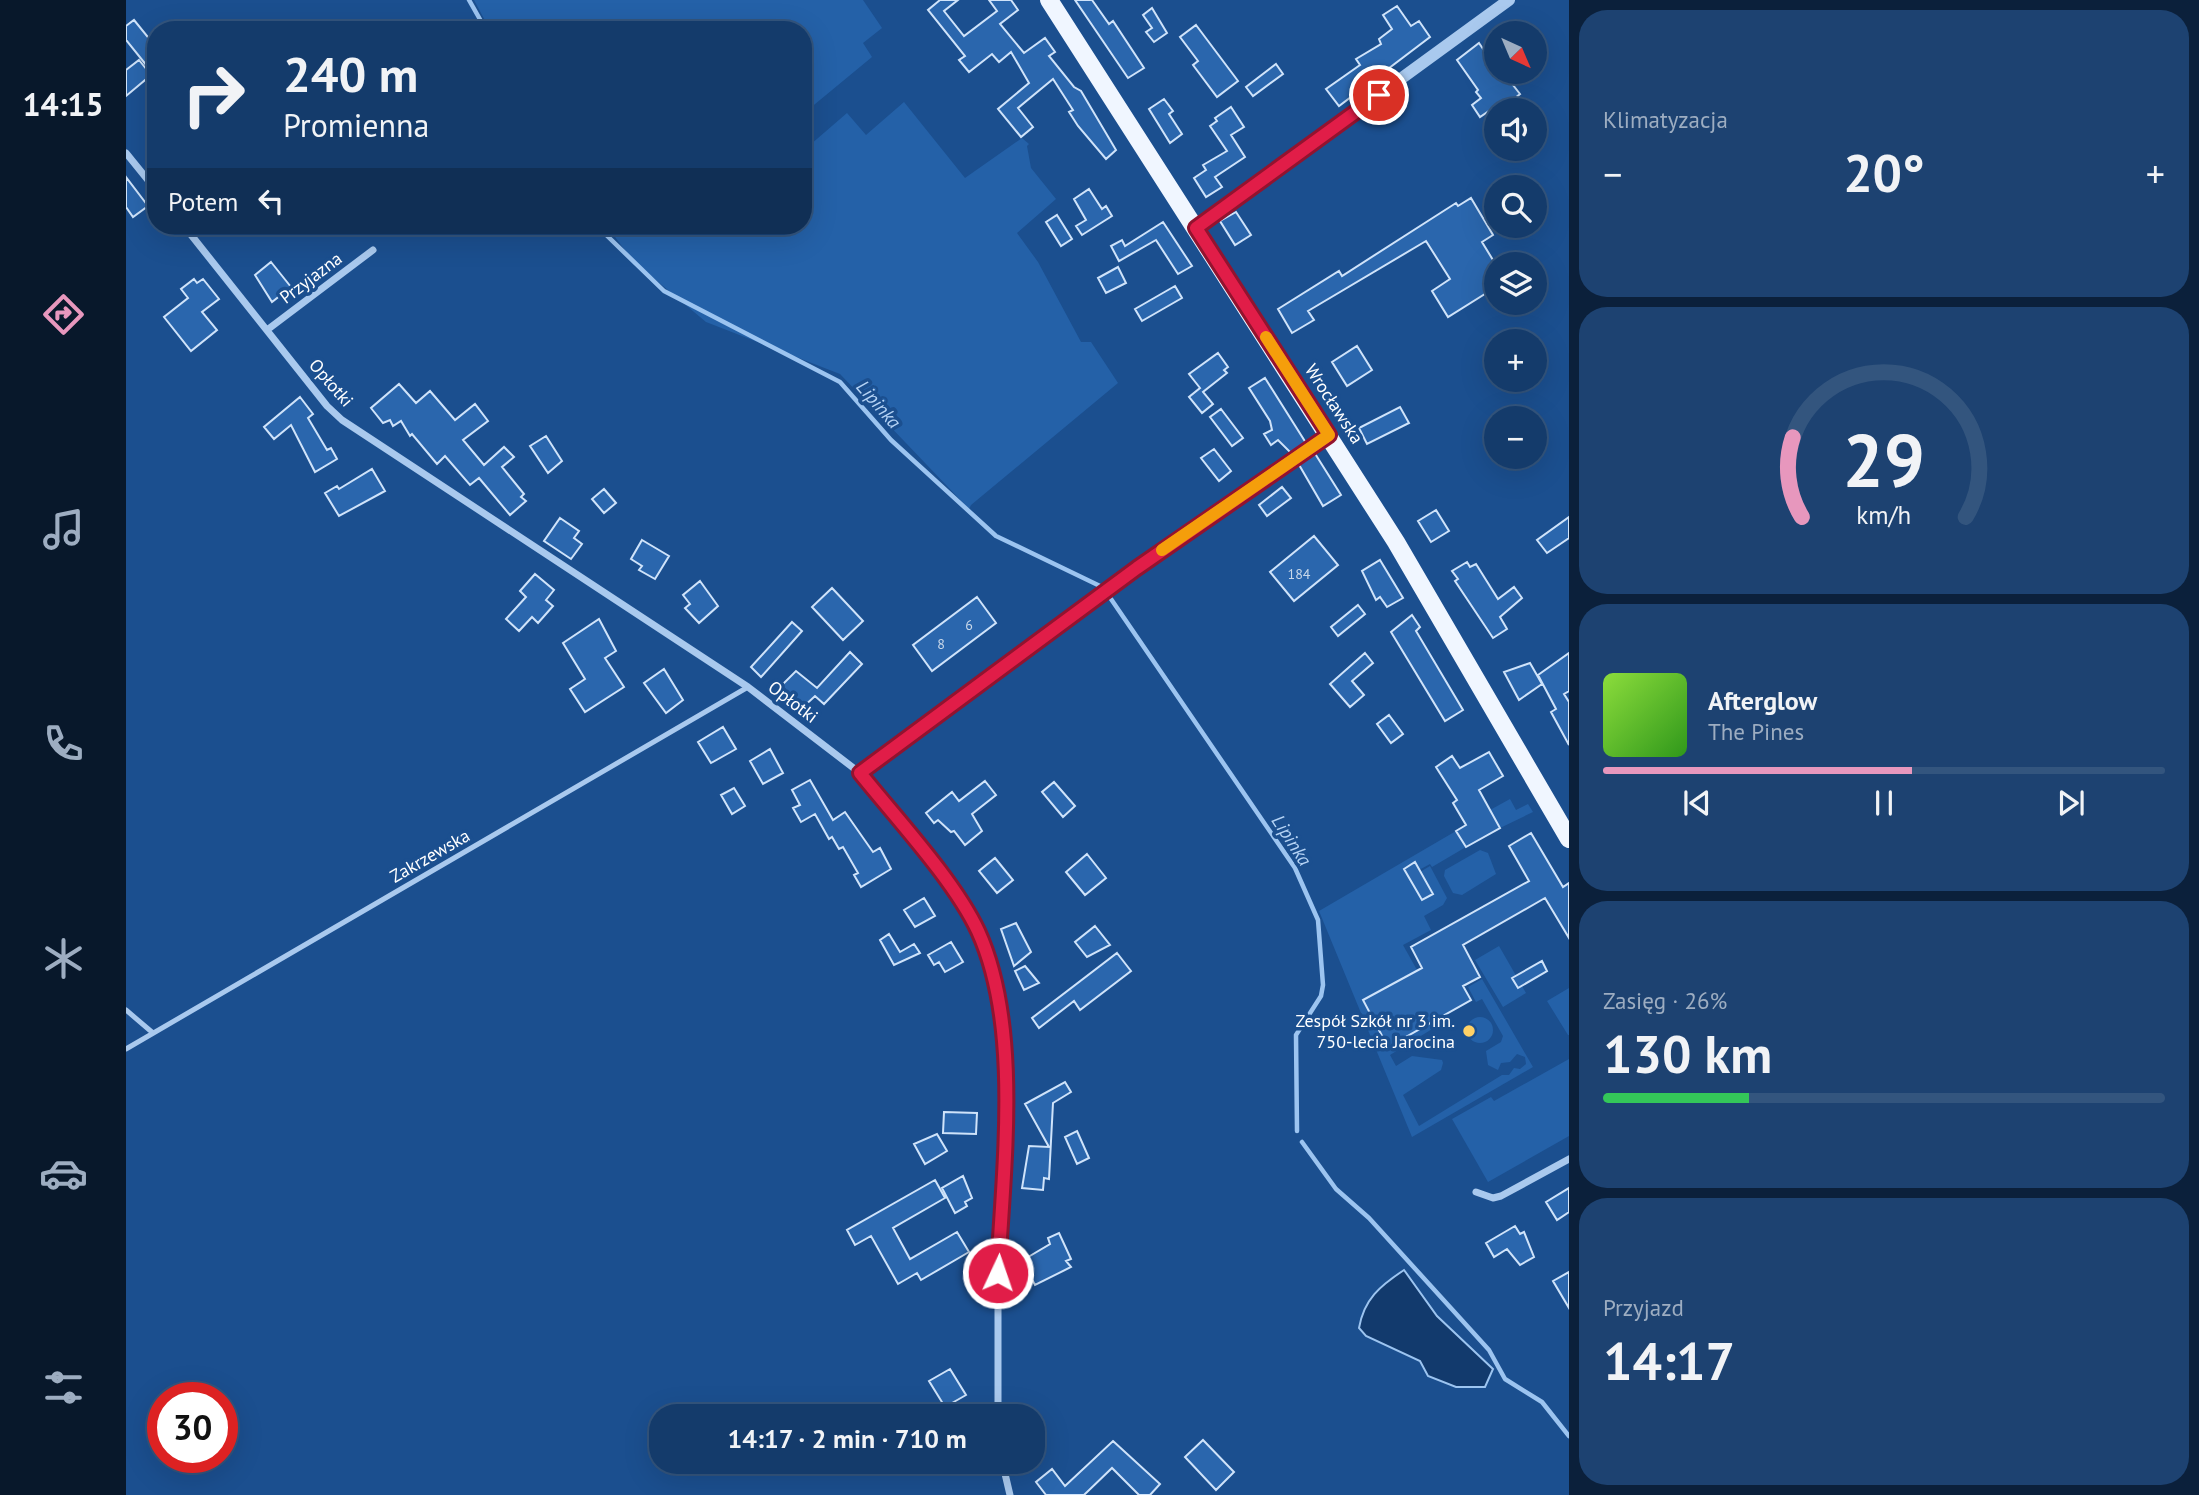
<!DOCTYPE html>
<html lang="pl">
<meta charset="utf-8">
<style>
body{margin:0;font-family:"PT Sans",sans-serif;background:#1d4271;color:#f1f3f6;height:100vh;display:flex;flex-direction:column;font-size:26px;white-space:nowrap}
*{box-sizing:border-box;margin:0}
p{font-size:23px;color:#9dadc1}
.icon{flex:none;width:38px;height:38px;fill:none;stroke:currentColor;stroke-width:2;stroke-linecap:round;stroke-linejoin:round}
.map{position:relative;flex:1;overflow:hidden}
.details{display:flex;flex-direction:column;gap:10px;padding:10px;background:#0b203b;width:630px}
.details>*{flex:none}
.guide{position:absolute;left:21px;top:21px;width:665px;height:214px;border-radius:28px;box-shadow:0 7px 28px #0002,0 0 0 2px #33557e;background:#143b6b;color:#f1f3f6;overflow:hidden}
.needle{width:46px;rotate:136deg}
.controls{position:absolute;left:1358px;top:21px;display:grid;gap:14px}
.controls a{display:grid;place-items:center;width:63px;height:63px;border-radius:50%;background:#143b6b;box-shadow:0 7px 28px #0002,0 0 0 2px #33557e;font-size:35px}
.speed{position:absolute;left:21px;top:1382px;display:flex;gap:14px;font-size:35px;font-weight:700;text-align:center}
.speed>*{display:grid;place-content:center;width:91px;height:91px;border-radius:50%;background:#143b6b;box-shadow:0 7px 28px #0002,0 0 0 2px #33557e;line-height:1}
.speed .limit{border:10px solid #d22;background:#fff;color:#111}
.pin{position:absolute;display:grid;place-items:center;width:60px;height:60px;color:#fff;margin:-30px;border:4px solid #fff;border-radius:50%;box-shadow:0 2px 7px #0007}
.me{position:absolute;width:77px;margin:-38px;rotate:3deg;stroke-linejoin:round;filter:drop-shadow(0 0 5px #0008)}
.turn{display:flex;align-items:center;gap:24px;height:147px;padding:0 21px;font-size:32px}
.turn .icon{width:91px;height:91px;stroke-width:2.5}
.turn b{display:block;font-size:49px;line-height:60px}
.then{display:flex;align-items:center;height:66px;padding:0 21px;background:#0003;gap:14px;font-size:26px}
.big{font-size:52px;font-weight:600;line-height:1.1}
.details .tile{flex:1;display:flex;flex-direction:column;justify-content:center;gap:10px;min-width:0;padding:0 24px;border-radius:28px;background:#1d4271}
.details .dial{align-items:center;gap:0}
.dial svg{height:182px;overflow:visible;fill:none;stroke:#33557e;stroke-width:7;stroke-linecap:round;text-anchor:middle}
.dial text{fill:#f1f3f6;stroke:none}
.song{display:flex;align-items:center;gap:21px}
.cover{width:84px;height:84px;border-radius:10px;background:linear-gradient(135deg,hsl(90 70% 55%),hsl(110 70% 35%))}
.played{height:7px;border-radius:4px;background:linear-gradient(90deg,#e797bd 55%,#33557e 55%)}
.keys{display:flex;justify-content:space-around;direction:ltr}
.heat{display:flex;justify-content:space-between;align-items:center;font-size:38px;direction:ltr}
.charge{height:10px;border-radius:5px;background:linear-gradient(90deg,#34c759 26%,#33557e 0)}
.trip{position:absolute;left:523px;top:1404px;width:396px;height:70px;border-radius:28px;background:#143b6b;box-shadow:0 7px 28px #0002,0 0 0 2px #33557e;font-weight:600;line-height:70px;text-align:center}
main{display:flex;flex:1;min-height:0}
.tab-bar{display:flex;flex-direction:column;width:126px;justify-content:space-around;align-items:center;background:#08182b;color:#9dadc1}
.tab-bar .icon{width:49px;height:49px}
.tab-bar .selected{color:#e797bd}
.tab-bar b{font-size:32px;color:#f1f3f6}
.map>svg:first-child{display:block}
.green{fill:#2461a8}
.water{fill:#123a6d;stroke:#9cc4f0;stroke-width:2}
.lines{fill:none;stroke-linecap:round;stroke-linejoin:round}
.stream{stroke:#9cc4f0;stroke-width:4.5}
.building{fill:#2a66ad;stroke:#cfe3fa;stroke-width:2}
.service{stroke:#a9c9ee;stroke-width:5}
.minor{stroke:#a9c9ee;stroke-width:7}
.tertiary{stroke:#a9c9ee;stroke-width:12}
.primary{stroke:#f0f6ff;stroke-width:18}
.route-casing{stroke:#92132f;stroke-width:18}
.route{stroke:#e11d48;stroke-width:12}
.slow{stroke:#f59e0b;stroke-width:12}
.poi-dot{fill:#ffd166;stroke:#1b4f8f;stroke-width:2.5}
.labels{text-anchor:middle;stroke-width:7;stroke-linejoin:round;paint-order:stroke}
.number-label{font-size:14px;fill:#cad9ea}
.street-label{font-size:18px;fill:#fff;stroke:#1b4f8f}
.poi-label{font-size:18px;fill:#fff;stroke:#1b4f8f;text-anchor:end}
.water-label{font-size:19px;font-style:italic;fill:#b5d3f5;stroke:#1b4f8f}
</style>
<main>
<nav class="tab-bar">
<b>14:15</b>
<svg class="icon selected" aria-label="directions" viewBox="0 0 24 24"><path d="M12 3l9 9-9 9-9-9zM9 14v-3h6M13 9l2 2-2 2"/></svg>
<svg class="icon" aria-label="music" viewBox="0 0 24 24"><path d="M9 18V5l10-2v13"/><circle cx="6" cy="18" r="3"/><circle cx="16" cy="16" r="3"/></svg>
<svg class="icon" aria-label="phone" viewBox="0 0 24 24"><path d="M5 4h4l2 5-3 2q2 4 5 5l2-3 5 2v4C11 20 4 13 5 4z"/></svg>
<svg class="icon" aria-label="climate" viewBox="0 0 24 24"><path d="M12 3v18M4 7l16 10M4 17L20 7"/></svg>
<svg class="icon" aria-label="car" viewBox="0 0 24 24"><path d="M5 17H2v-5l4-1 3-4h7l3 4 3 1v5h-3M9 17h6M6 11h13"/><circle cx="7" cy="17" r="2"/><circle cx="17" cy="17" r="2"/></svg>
<svg class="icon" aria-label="filters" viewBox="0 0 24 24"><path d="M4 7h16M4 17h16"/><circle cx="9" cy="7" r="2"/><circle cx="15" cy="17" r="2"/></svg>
</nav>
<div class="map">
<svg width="1443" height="1495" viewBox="0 0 1443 1495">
<rect width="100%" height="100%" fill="#1b4f8f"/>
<path class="green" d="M348,0H737L756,28L737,43L746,57L677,114V30H364Z
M778,102L839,178L896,138L903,144L901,146L905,168L930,199L891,233L912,262L955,342H965L992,383L845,505L843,509L714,374L580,322L506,260L481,226H677V151L721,113L740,135Z
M1384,799L1390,810L1402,804L1407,812L1374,828L1364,810Z
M1330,831L1340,847L1306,867L1304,864L1293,870L1289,862L1278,869L1296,900L1307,894L1294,872L1304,866L1321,898L1317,905L1298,916L1305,930L1277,945L1291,970L1237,1001L1262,1047L1308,1021L1311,1026L1264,1055L1270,1066L1286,1056L1316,1060L1317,1063L1315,1070L1277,1095L1293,1126L1376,1075H1383L1388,1068L1394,1069L1400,1064L1399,1057L1391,1054L1384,1062L1375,1063L1372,1070L1362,1065L1360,1051L1375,1042L1377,1036L1356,999L1350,1002L1342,987L1356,979L1407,1067L1286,1137L1193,911Z
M1354,850L1362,853L1370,874L1336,895L1327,893L1318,876L1319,870Z
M1373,946L1400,993L1377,1007L1349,960Z
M1443,988V1035H1442L1421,1001Z
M1341 1030a13 13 0 1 1 26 0a13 13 0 1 1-26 0Z
M1443,1059V1136L1362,1182L1326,1119L1365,1097L1368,1101Z"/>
<path class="water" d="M1278,1270L1311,1316L1367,1369L1359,1387H1330L1302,1376L1294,1361L1240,1336L1233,1328C1238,1299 1254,1286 1278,1270Z"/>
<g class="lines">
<path class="stream" d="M343,0L360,30
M471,226L538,291L714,382L765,440L870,536L974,586
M985,599L1169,868L1192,920L1197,985L1195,996L1170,1035L1171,1131
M1176,1142L1210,1189L1243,1218L1363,1350L1379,1379L1416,1402L1443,1436"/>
</g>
<path class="building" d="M814,0H832L818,11L838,36L871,11L863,0H885L892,10L874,24L898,53L919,38L929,52L923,56L948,87L955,91L990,150L980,159L952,126L943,112L947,110L927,79L892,108L907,127L895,137L872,109L903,83L885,52L873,62L866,54L843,72L833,60L839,56L802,10Z
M949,0H966L983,24L987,21L1018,68L1002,78Z
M1271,6L1285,26L1293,21L1304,37L1213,106L1200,89L1234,65L1230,59L1255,44L1253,39L1266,29L1257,15Z
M1026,8L1041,33L1028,42L1020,32L1026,28L1017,15Z
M8,20L30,47V59L21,66L0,40V26Z
M1070,25L1112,81L1091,97L1067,65L1072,61L1054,37Z
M1353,43L1376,77L1384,72H1407L1387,85L1394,94L1379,106L1376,102L1354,117L1346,105L1355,98L1350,92L1352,90L1331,60Z
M13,60L25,75L0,96V70Z
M1150,64L1157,74L1127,96L1120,87Z
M1038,99L1047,111L1043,114L1056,134L1044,143L1023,109Z
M1105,107L1118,127L1105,135L1119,157L1089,177L1096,187L1080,197L1068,178L1080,170L1077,165L1101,151L1084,126L1091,121L1089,118Z
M0,177L22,206L7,217L0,207Z
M963,189L976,209L980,206L986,216L956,235L950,226L960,220L948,199Z
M1345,198L1367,235L1356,242L1370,265V287L1322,317L1306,291L1324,279L1300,241L1182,311L1188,320L1166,333L1152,309L1213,271L1216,276L1330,203L1332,206Z
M1110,212L1125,235L1109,245L1094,221Z
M931,215L946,239L935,246L920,222Z
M1037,222L1066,266L1052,274L1030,240L993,261L985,246L996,240L999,246Z
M145,262L165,287L146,302L129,275Z
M992,267L1000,283L980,293L972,278Z
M68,279L71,283L77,279L93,299L76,312L91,330L65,351L38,317L62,298L55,289Z
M1049,286L1056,298L1016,321L1009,309Z
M1231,346L1246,370L1221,386L1206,362Z
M1092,353L1102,367L1098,370L1101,373L1077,392L1087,404L1076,413L1063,397L1074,388L1063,374Z
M1139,378L1180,443L1165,453L1152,440L1145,445L1138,434L1146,430L1144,421L1123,388Z
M273,384L290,403L304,391L329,420L349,404L362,421L337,440L358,465L378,447L388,457L376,467L398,494L395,497L400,501L384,515L353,478L344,485L319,456L311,464L286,434L284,436L275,421L267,426L264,420L257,423L245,408Z
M174,397L187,414L182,418L201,450L205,448L211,459L189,472L165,425L148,439L138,427Z
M1274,407L1283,423L1241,444L1233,428Z
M1095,409L1117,438L1106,446L1084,417Z
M420,436L436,461L422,473L404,446Z
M1088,449L1105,471L1093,481L1075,458Z
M1188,452L1215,495L1197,506L1172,463Z
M246,469L259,491L213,516L199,493L211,486L213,489Z
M1156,487L1165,498L1141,516L1133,505Z
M478,489L490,503L478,513L466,499Z
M1310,510L1323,531L1305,542L1292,521Z
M1443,517V538L1421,553L1411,540Z
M434,518L453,531L448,538L456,544L445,559L418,541Z
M1188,536L1212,565L1168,601L1144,572Z
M516,540L543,556L529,579L513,570L516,566L505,559Z
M1254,560L1277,598L1261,607L1254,597L1250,600L1236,571Z
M1341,562L1344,567L1350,564L1372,599L1388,587L1396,598L1374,617L1381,629L1367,638L1329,581L1332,579L1326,571Z
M409,574L428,590L420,600L427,606L412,623L406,617L393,631L380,619L400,597L394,591Z
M574,581L592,606L573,623L559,608L564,604L557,595Z
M706,588L737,621L717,640L686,607Z
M851,597L870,623L806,671L787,645Z
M1232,605L1239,614L1212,636L1205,627Z
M1286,615L1294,627L1290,631L1337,710L1319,721L1265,632Z
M473,619L490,651L479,658L498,687L459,712L444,689L459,679L437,643Z
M666,622L676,631L635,677L625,667Z
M724,652L736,664L698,704L689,696L674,710L653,688L670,671L691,688Z
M1239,653L1247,663L1226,681L1238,695L1224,707L1204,684Z
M1443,653V691L1438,694L1443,702V745L1425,712L1430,709L1412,675Z
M1404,663L1416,684L1393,700L1378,672Z
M538,669L557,700L540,713L518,683Z
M1263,715L1277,734L1265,743L1251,724Z
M597,727L610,749L585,763L572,742Z
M644,749L657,773L637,784L624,761Z
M1363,752L1377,776L1353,790L1374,828L1340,847L1330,831L1340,825L1327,803L1331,800L1310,767L1326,756L1334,768Z
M684,780L707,820L719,812L747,852L754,848L765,869L735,887L728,875L732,873L717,847L713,849L706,837L703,839L689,814L675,822L667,808L674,805L666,790Z
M859,781L870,795L846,814L856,831L839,845L828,831L825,832L812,820L808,823L800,813L826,792L833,801Z
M928,782L949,806L937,817L916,792Z
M608,788L619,806L606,814L595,795Z
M1405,833L1437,887L1443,883V938L1419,898L1337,945L1354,977L1337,986L1345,1000L1262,1047L1237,1000L1296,968L1285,947L1403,881L1383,846Z
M961,854L980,878L959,895L940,872Z
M869,858L887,880L871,893L853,871Z
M1289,862L1307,894L1296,900L1278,869Z
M798,898L809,916L789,927L778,910Z
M890,923L905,952L888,966L875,929Z
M969,926L984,945L961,957L949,942Z
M763,934L774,952L788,944L794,953L768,965L754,940Z
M825,942L837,962L819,972L813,962L808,965L802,955Z
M991,953L1005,971L954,1010L948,1001L913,1028L906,1018Z
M1416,961L1421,971L1392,988L1386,978Z
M899,966L913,983L898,990L889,971Z
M939,1082L945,1092L927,1103L923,1179L918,1178L917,1190L896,1188L903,1146L923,1147L899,1104Z
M818,1112L851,1113L850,1134L817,1133Z
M951,1131L963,1158L951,1164L939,1137Z
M811,1134L821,1151L799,1164L788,1144Z
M837,1176L846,1198L839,1202L841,1206L829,1213L816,1188Z
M809,1180L819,1198L767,1228L784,1259L831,1232L843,1252L795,1280L791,1273L772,1284L745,1236L729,1245L721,1230Z
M1443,1188V1212L1431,1220L1420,1202Z
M1389,1226L1394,1234L1398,1232L1408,1257L1394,1265L1381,1249L1368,1257L1360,1243Z
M933,1233L945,1259L940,1261L945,1267L909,1285L907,1281L903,1283L892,1263L924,1244L922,1238Z
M1443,1272V1308L1427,1281Z
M824,1369L840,1395L819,1407L803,1381Z
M1077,1440L1108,1472L1090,1490L1059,1457Z
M987,1441L1034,1484L1024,1495H1013L986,1468L958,1495H920L910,1482L926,1469L939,1486Z"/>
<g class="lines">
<path class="service" d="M0,1010L27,1033
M0,1049L622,687"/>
<path class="minor" d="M0,153L30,190
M58,226L201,406L216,420L622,687L734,773L824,887L851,929L868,970L877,1022L879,1122L872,1273V1416
M141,330L247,250
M734,773L1011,568L1202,435
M1350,1192L1367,1198L1375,1196L1443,1159
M876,1461L884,1495"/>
<path class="tertiary" d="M1070,228L1383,0"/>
<path class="primary" d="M923,0L1270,542L1443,839"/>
</g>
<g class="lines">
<defs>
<path id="route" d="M872,1273C877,1169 896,1027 852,931C828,880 770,818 734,773L1011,568L1203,435L1070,228L1253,95"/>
</defs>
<use href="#route" class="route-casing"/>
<use href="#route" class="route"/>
<path class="slow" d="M1036,550L1203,435L1140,337"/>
</g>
<circle class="poi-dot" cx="1343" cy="1031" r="7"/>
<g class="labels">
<g class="number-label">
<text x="1173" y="579">184</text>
<text x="843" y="630">6</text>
<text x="815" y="649">8</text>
</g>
<g class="street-label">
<text transform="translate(185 278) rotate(-37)" y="6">Przyjazna</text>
<text transform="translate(205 383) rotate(49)" y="6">Opłotki</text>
<text transform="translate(1208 404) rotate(57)" y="6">Wrocławska</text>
<text transform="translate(667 702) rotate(37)" y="6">Opłotki</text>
<text transform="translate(304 856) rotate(-30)" y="6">Zakrzewska</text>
</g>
<g class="poi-label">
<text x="1329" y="1027">Zespół Szkół nr 3 im.<tspan x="1329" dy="21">750-lecia Jarocina</tspan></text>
</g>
<g class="water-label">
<text transform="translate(753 404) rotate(49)" y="7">Lipinka</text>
<text transform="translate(1166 840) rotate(57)" y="7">Lipinka</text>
</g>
</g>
</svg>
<div class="controls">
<a><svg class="needle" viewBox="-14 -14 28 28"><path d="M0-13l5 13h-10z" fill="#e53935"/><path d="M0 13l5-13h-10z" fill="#9dadc1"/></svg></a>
<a><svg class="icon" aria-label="sound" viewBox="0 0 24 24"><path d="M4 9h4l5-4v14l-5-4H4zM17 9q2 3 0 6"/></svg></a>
<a><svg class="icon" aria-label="search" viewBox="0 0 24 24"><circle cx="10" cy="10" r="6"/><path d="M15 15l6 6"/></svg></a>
<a><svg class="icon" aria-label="layers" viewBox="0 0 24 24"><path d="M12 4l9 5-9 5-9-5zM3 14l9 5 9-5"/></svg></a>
<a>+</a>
<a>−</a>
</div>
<div class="speed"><div class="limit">30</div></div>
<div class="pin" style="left:1253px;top:95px;background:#d93025"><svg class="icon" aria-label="arrive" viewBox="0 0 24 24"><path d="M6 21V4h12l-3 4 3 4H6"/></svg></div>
<svg class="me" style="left:872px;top:1273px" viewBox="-20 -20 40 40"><circle r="17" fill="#e11d48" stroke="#fff" stroke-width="3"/><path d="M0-11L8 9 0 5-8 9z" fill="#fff"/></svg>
<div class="trip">14:17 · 2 min · 710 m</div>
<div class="guide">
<div class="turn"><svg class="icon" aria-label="right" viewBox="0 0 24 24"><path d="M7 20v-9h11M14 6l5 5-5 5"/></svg><div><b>240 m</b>Promienna</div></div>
<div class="then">Potem<svg class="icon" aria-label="left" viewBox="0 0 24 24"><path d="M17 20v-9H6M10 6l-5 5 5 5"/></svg></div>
</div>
</div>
<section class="details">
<div class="tile"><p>Klimatyzacja</p>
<div class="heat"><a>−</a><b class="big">20°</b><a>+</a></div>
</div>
<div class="tile dial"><svg viewBox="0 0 100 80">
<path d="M14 69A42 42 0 1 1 86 69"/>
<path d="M14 69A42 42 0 0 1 10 34" stroke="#e797bd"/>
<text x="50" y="56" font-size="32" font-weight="700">29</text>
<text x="50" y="72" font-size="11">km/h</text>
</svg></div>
<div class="tile">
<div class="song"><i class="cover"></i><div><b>Afterglow</b><p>The Pines</p></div></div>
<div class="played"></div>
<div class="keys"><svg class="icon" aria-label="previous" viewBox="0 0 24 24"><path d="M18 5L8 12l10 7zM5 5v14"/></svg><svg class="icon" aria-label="pause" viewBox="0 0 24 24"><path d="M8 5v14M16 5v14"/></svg><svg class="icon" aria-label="next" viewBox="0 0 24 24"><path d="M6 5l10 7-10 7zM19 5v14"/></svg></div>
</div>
<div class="tile"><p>Zasięg · 26%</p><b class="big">130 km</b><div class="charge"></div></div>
<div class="tile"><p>Przyjazd</p><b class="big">14:17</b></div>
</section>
</main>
